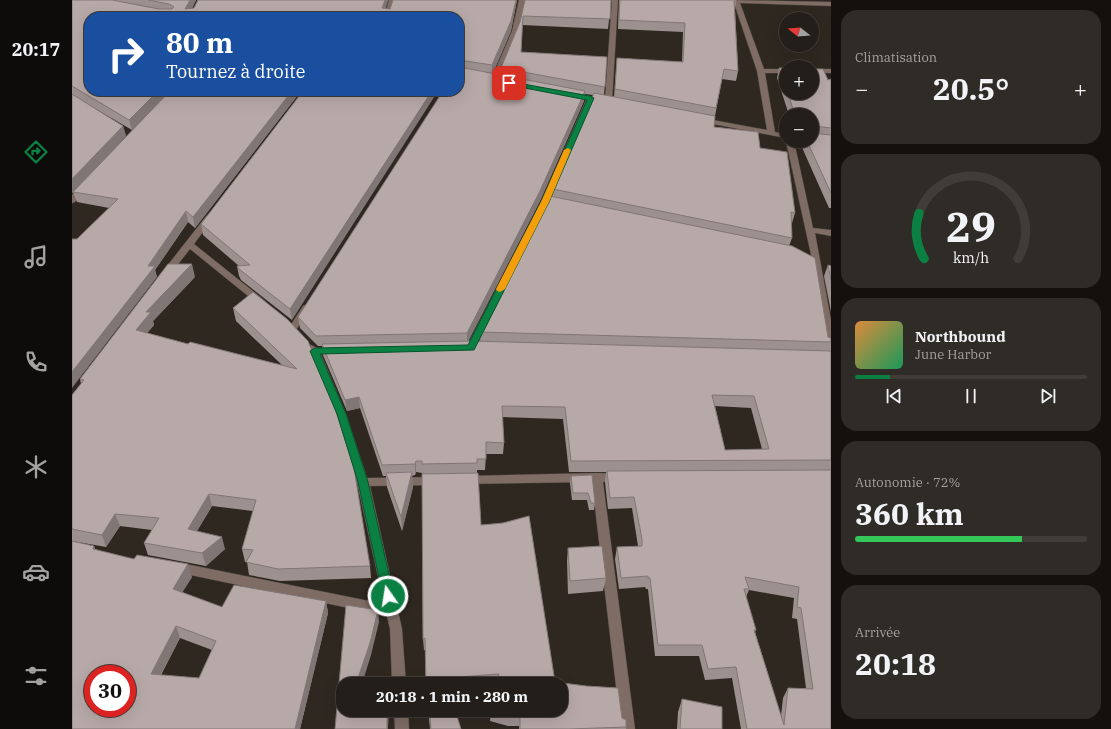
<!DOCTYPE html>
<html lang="fr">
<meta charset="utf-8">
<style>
body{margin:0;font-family:"IBM Plex Serif",serif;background:#2f2b26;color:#f1f3f6;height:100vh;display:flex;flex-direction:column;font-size:15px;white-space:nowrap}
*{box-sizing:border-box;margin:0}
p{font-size:13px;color:#a3a2a2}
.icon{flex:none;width:22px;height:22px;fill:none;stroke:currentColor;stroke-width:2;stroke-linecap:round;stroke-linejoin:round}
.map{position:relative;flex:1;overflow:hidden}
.drawer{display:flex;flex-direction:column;gap:10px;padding:10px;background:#13100e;width:280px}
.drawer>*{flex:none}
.guide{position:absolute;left:12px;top:12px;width:380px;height:84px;border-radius:16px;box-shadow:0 4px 16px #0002,0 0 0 1px #403c38;background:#1a4fa0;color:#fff;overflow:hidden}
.needle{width:26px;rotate:287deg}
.tools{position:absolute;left:707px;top:12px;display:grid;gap:8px}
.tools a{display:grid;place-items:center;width:40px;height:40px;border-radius:50%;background:#231e19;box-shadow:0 4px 16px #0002,0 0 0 1px #403c38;font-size:20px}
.speed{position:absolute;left:12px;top:665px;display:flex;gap:8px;font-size:20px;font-weight:700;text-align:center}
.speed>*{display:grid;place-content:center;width:52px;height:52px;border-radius:50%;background:#231e19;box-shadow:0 4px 16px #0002,0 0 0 1px #403c38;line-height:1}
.speed .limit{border:6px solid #d22;background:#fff;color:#111}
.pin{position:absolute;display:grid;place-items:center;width:34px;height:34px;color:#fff;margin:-17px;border-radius:8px;box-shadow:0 2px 6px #0006}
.me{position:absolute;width:44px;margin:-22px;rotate:347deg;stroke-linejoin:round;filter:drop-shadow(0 0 3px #0008)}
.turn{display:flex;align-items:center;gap:14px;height:84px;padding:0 16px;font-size:18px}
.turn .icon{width:52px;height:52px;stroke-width:2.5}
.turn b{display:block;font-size:28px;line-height:34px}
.big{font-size:30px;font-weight:700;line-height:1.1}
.drawer .card{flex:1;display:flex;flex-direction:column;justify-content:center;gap:6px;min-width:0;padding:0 14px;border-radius:16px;background:#2f2b26}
.drawer .dial{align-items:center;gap:0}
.dial svg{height:104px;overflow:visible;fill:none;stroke:#403c38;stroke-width:7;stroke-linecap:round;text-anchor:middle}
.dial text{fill:#f1f3f6;stroke:none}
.song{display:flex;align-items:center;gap:12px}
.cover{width:48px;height:48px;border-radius:6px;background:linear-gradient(135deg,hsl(30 70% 55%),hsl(150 70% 35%))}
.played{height:4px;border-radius:2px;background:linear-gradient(90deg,#0b8043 15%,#403c38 15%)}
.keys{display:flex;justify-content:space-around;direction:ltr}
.heat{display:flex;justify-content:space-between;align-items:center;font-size:22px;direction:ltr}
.charge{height:6px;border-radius:3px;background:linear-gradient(90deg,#34c759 72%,#403c38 0)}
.trip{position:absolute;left:264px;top:677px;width:232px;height:40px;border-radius:16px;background:#231e19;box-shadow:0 4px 16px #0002,0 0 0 1px #403c38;font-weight:700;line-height:40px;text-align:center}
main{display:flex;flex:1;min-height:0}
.tab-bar{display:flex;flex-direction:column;width:72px;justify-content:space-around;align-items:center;background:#0e0c0a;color:#a3a2a2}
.tab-bar .icon{width:28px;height:28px}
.tab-bar .on{color:#0b8043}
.tab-bar b{font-size:18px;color:#f1f3f6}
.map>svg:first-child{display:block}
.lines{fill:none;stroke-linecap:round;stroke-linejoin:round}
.minor-casing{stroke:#4a443d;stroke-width:1}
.minor{fill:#7e6c65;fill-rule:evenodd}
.wall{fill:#9d9190;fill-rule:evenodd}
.shaded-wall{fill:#807676}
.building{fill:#b7a9a8;stroke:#807676;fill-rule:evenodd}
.route{fill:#0b8043;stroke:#07532c}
.slow{fill:#f59e0b}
</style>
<main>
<nav class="tab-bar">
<b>20:17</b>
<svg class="icon on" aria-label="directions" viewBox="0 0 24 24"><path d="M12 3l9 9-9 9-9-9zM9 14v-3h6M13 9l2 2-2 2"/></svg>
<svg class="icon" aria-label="music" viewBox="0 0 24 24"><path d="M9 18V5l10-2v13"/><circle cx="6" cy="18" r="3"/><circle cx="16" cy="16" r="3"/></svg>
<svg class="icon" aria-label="phone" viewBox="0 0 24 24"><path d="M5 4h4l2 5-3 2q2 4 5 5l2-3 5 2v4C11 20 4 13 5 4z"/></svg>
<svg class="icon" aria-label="climate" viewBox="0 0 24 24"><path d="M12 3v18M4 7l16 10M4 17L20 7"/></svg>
<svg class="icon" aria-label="car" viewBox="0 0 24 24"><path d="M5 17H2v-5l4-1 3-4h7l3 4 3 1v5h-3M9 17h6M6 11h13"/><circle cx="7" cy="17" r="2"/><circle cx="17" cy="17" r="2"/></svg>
<svg class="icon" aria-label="filters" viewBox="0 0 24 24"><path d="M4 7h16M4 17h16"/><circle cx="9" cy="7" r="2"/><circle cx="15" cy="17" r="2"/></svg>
</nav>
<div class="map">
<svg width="759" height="729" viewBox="0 0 759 729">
<rect width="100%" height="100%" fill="#2f2821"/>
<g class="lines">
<defs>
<path id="minor" d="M317,0H323L318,17H312Z
M447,0H453L446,31L427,80L426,82H420L419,80L440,31Z
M540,0H546L540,102L536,104L520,101L477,202L404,348L399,351L396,350L394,348L469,202L514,100L496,97L495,95L499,93L533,99Z
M661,0L759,2V6L668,3L692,69H714V73H693L703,132L714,134V138L630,122L626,120L630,118L695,130L685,71Z
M740,69H759V73H740Z
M714,141H722L741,228L759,230V236L743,233L759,320V351L754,348L740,259Z
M9,185H15L16,187L3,202L0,203V195Z
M138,214L142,217L122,244L192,300L194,302L192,304H186L118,249L96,277L93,278L88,275L135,215Z
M234,305L239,308L224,330H218L216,328L218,326L231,306Z
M239,345L245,348H265L270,351L265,354H249L274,414L295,478L363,477L367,478L369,481L367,484L363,485L298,486L330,629L334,684H320L318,629L315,616L104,572L100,571L98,567L100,563L104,562L312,604L285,482L264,414L239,353L234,348Z
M525,473L551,474L553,477L551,480L531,482L563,729H549L520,482L393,484L389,483L387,480L389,477L393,476Z
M322,710H336L337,729H323Z"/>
</defs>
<use href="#minor" class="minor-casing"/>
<use href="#minor" class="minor"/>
</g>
<path class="wall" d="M0,0H124L120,8H122L126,0H316L313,9H318L321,0H445L439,31L421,73L429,75V68L448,22L453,0H539L536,29L450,25L449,52L535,57L532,95L542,97L545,58L610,62L611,32L546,29L547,0H664L663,10L666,71L664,81L650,79L643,116L642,127L686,132L688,148L715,152L723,213L720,223V238L717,246H720L743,258L756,337L759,338V342H751H759V729H669L660,678L633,680L627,656H583L576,589H574L573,587L547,589L543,559L545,547L566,546L560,508L536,509L533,482L534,472H497L491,419L430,417L432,443L431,454H414L413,470H405V473H406L409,525L431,523L457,516L483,682L514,686L546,688L550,718L554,720V729H447V726H436L418,721L419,710H489V684H354L353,650H352L351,639L350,473L344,472L343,475L340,476L341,487L330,531L315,487L314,476H311L288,408L275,411L251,355L250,346H246L228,328L226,317L371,91H387V17H17V91H98L60,130L0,95L51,126L54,136L0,193ZM513,94L521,95L481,189L480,196H478L409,332L408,341H396L468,201L512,101ZM643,406L679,408L690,449L653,450ZM677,590L722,598L720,618L725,619L734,688H716L711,698L709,716L683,632L684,630L674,597Z
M707,68H714V93H740L756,80L759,79V208H757L728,143V141H740V115H717L705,78Z
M98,91H229L123,228L116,222L83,270L85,277L5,239L37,208L5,202L1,192Z
M231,91L220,320L169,280L167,276L165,266H167L131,235L129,224Z
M756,265L759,266V312L752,276Z
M123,277L81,321L82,325L75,333L116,344L210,365L164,321L161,308L215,319L298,566L299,578L208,581L177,575L175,562H173L170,549L181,511L140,506L125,531L153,549L134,566L76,555L72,543L80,530L48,526L34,547L0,541V395L9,384L8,379Z
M520,475L523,503L522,510H517L515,500H500L498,483L499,476Z
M22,546L23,549L120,577L110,592L150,607L254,601L256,613L228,729H0ZM108,638L140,650L127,678L89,675Z
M496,548L534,578L531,591L496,594L495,561Z
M610,699L650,729H605L606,712Z
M356,710H383L389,729H358Z"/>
<path class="shaded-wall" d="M118,0H124L116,17L113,9Z
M313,0H316L311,17L310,8Z
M444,0H445L439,31L420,75V65Z
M159,12L160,17H153Z
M86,91H98L60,130L57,120Z
M220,91H229L123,228L121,217Z
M360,91H366L220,320L218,309Z
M513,91L512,101L468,201L395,344V333Z
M51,126L54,136L0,193V179Z
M114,211L116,222L83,270L85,277L0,388V372L76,266Z
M120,264L123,277L81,321L82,325L67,343L64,330L74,312Z
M287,397L288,408L275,411L273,400Z
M344,461V472L343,475V464Z
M340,472L341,487L330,531L329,517Z
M137,494L140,506L119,541L116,529Z
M43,514L48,526L34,547L30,535Z
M150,537L153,549L134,566L130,553Z
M116,564L120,577L105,601L101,589Z
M254,601L256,613L228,729H223Z
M306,610L307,622L299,655L290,684H284Z
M104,626L108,638L83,685L79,674Z
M315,710H317L316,729H315Z"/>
<path class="building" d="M0,0H40L87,9H100L102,7L97,4L76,0H118L113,9L122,8L126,0H313L310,8L318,9L321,0H444L439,21L420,65L387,60V17H187L159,12L153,17H17V91H86L57,120L0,86Z
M453,0H539L538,19L451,16L449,52L535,57L533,87L429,68L448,22Z
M548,0H664L665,1H662L666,71L652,69L644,108L543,89L545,58L611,62L613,23L547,20Z
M387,67L513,91L468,191L395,333L244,336L226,317L371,91H387Z
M707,68H714V88Z
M740,69H751L756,80L759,79V128L742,126L741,129L740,130V115H733L734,109H721L716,93H740Z
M98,91H220L121,217L114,211L76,266H83L0,372V239H5L46,199L1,192Z
M231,91H360L218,309L167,269L165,266L178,265L129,224Z
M522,93L643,116L642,127L686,132L688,148L715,152L723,213L719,212L720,238L481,189Z
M0,94L51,126L0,179Z
M740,133L759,135V193L735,141H740Z
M478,196L720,246L743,258L756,337L759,338V342L409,332Z
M96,264H120L74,312H79L64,330L116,344L118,342L225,369L161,308L181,292L215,319L236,341L261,402L282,468L298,566L206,569L174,562L181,550L170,549L184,500L137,494L116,529L150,537L130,553L72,543L87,518L43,514L30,535L0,529V395L12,380L8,379Z
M756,265L759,266V280Z
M399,341L759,351V460L499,461L493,407L430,406L432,443L414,442V459H405V463L350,464V461H344L343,464L310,465L287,397L273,400L250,344ZM640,395L682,396L697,449L653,450Z
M759,470V729H675L664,667L636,669L630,645H586L578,578H576V576L549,578L545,547L570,546V539L562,497L538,498L535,471ZM673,577L727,587L725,607L729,608L741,689L716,688L712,725L682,630H684L672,589H677Z
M340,472L329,517L314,473Z
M406,473L409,525L431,523L457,516L483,682L514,686L546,688L550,718L554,720V727L497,729H448V715H437L419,710H489V684H424L427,674L373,678L375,684H354L353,638L351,639L350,474Z
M520,475L523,503H519L516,493H501L499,476Z
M0,541L22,546L21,549L62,559L65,555L116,564L101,589L150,607L162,585L254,601L223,729H0ZM104,626L144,641L127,678L79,674ZM21,674H55V708H21Z
M530,546L534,578L498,581L496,548Z
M274,605L306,610L298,643L284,684H271V710H315V729H263Z
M610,699L650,707V729H608Z
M357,710H383L389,729H359Z"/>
<path class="route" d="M434,81L518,96L522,98L477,202L402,350L248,354L274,414L296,482L322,596L320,600L316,601L312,600L311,596L286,482L265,414L238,351L243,348L396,345L469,202L515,100L437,85L433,83Z"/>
<path class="slow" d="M496,148L499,150L477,202L433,289L428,292L425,291L424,289L469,202L492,150Z"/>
</svg>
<div class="tools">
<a><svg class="needle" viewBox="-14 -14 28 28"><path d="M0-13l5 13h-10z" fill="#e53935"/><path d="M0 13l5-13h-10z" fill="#a3a2a2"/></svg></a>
<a>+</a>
<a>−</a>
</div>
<div class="speed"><div class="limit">30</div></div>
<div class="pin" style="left:437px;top:83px;background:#d93025"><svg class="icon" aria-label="arrive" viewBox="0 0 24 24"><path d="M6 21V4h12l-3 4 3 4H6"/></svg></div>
<svg class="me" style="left:316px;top:596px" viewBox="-20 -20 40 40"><circle r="17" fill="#0b8043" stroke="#fff" stroke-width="3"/><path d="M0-11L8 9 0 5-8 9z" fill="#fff"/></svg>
<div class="trip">20:18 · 1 min · 280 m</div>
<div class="guide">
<div class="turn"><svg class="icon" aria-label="right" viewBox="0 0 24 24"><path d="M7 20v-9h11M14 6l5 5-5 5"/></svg><div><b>80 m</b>Tournez à droite</div></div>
</div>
</div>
<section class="drawer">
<div class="card"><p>Climatisation</p>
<div class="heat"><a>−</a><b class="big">20.5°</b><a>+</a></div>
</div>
<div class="card dial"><svg viewBox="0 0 100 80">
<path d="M14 69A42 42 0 1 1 86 69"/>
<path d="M14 69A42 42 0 0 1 10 34" stroke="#0b8043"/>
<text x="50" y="56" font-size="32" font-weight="700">29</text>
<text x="50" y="72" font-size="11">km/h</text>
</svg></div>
<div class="card">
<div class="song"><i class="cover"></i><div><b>Northbound</b><p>June Harbor</p></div></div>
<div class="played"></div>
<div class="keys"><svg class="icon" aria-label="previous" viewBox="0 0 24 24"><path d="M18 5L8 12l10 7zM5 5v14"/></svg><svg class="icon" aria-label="pause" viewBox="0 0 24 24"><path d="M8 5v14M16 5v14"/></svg><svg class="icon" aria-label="next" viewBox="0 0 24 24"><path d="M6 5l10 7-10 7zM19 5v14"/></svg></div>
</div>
<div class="card"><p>Autonomie · 72%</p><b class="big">360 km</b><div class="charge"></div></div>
<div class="card"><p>Arrivée</p><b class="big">20:18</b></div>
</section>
</main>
